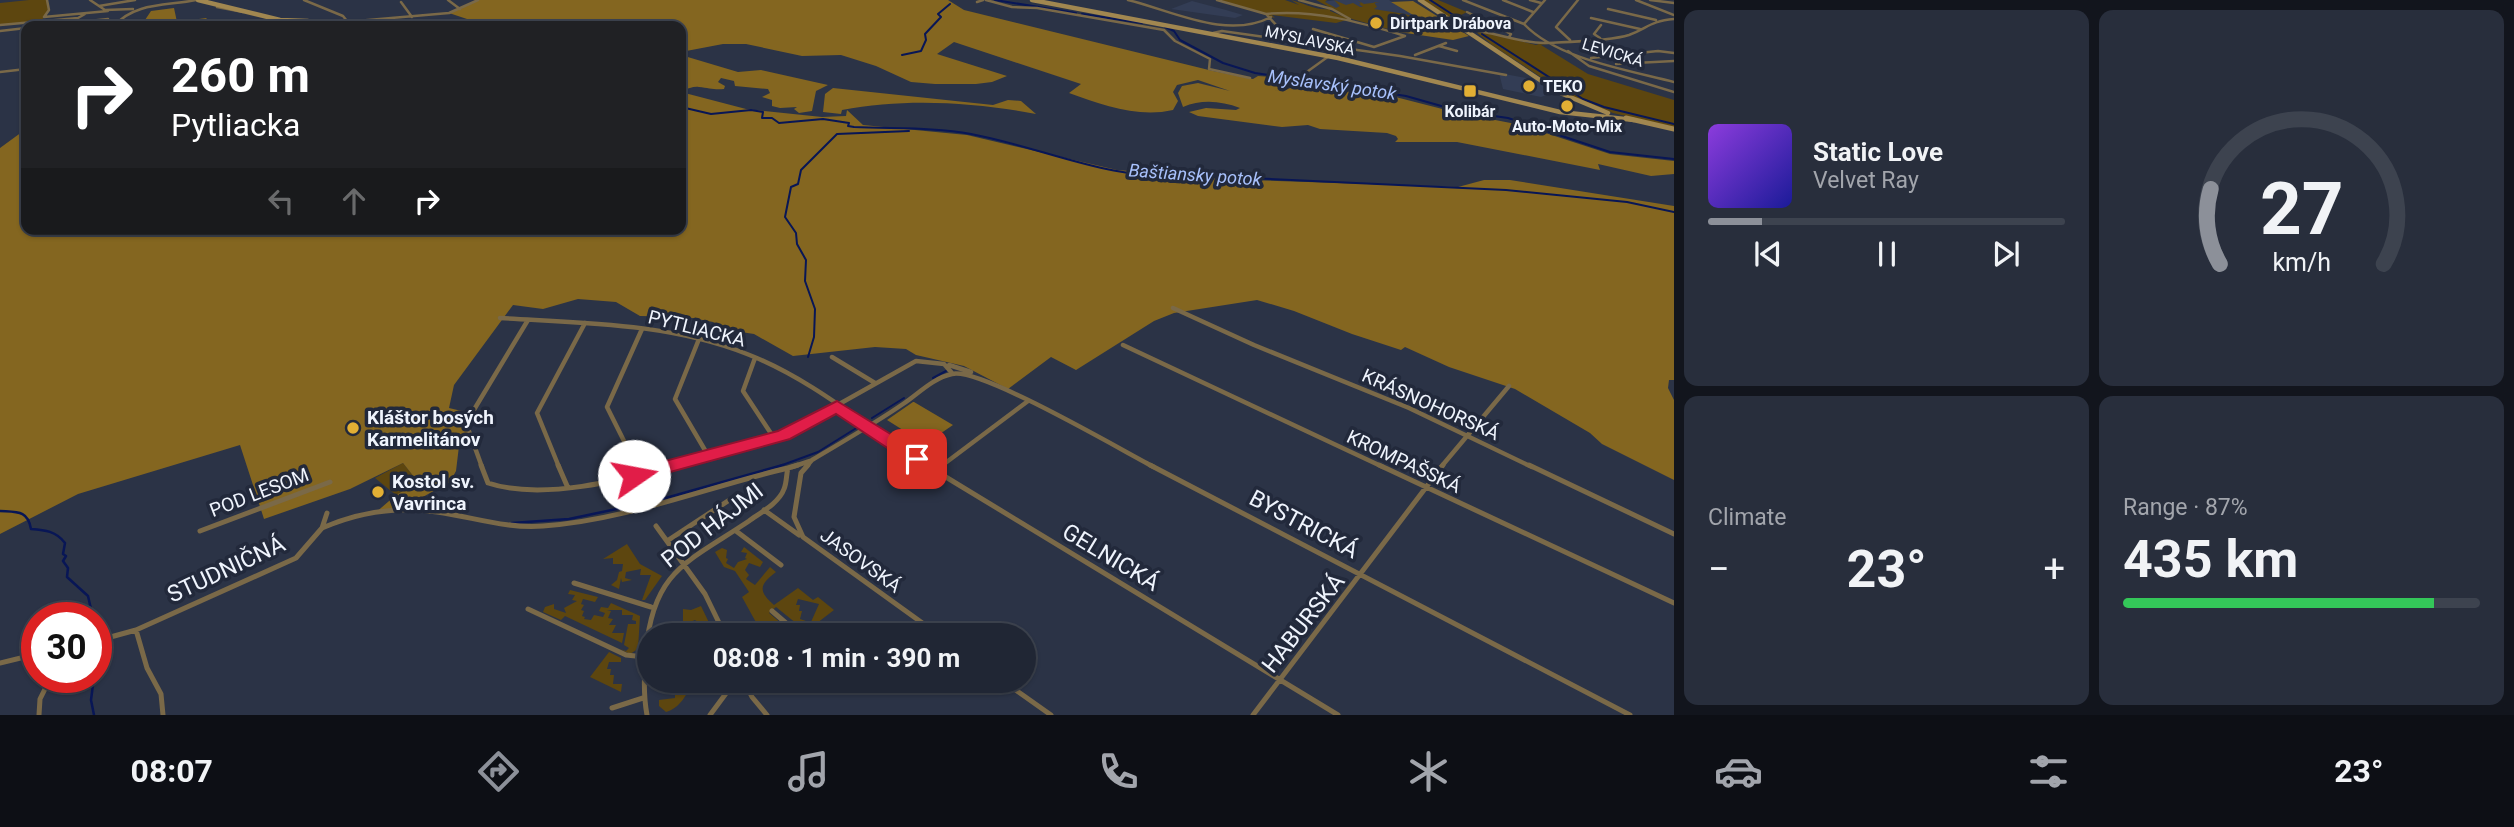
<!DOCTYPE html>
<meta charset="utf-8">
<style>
body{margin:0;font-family:Roboto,sans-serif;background:#282e3c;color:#f1f3f6;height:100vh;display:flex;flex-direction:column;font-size:26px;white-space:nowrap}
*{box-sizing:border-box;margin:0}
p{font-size:23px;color:#a2a5ac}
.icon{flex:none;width:38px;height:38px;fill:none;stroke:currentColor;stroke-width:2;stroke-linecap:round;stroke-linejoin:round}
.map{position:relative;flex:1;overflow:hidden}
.drawer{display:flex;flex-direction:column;gap:10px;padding:10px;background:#12151d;width:840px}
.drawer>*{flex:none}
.hud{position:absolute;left:21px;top:21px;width:665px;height:214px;border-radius:14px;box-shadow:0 2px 5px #0004,0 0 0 2px #3d434f;background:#202124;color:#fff;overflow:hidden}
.speed{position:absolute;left:21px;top:602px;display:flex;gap:14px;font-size:35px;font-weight:700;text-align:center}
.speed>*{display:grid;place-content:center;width:91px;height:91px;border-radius:50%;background:#202634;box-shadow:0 2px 5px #0004,0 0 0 2px #3d434f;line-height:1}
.speed .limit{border:10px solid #d22;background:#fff;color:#111}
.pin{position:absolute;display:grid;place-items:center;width:60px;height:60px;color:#fff;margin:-30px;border-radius:14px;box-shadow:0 4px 10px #0006}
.me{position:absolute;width:77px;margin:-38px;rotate:78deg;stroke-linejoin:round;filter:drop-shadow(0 0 5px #0008)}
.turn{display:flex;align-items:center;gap:24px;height:147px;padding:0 35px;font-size:32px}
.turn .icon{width:91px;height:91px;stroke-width:2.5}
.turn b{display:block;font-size:49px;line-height:60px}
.lanes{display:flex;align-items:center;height:66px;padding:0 35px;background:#0003;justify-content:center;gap:35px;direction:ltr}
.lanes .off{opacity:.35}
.big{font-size:52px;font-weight:700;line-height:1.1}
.drawer .widget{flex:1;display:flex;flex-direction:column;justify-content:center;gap:10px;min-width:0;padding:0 24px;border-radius:14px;background:#282e3c}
.drawer .dial{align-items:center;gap:0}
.dial svg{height:182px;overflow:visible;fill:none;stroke:#3d434f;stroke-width:7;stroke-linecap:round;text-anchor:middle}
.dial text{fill:#f1f3f6;stroke:none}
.song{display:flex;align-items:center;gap:21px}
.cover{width:84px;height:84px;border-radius:10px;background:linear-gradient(135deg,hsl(270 70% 55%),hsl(240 70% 35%))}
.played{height:7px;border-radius:4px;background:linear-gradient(90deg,#8c9099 15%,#3d434f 15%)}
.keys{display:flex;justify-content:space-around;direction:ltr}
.heat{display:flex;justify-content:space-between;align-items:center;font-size:38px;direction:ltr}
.charge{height:10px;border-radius:5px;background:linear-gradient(90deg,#34c759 87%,#3d434f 0)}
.drawer .tiles{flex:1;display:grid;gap:10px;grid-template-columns:repeat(2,1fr)}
.trip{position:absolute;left:637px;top:623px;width:399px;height:70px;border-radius:35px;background:#202634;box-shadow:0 2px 5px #0004,0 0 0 2px #3d434f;font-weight:700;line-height:70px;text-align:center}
.tabs{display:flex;height:112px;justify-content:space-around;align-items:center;background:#0d0f15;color:#a2a5ac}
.tabs .icon{width:49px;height:49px}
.tabs .current{color:#8c9099}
.tabs b{font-size:32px;color:#f1f3f6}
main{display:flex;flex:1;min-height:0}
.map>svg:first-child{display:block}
.built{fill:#333d55}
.green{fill:#5d460f}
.forest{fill:#846620}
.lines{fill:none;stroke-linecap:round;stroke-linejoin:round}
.stream-far1{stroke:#081656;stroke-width:2}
.stream{stroke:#081656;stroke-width:2.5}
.street-far2{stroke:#7a6948;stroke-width:2.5}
.street-far1{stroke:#7a6948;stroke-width:4.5}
.street{stroke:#7a6948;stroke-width:5}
.secondary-far1{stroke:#a18750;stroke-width:4.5}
.secondary{stroke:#a18750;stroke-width:5}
.route{fill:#e11d48;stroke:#92132f;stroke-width:2}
.poi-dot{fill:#e2af34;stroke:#22293b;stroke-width:2.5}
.labels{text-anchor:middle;stroke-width:7;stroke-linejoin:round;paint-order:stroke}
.far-poi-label{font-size:16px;font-weight:bold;fill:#eff4fd;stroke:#22293b;text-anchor:start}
.far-street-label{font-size:16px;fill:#eff4fd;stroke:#22293b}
.far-water-label{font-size:18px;font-style:italic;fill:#a8c1fc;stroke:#22293b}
.street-label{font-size:19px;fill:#eff4fd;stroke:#22293b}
.poi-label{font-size:19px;font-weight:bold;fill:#eff4fd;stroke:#22293b;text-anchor:start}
.near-street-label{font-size:23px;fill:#eff4fd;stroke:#22293b}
</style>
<main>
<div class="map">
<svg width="1674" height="715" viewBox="0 0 1674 715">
<rect width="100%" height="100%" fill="#2b3346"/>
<path class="built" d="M1336,0H1389L1427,22L1392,23L1342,13L1321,2Z
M1192,1L1226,10L1243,15L1235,18L1171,9Z
M1499,73L1542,81L1557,91L1541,97L1503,89Z"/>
<path class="green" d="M29,0H47L49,10L42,20L0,25V3Z
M1219,0H1285L1299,5L1291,0C1304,3 1316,11 1330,9V11L1350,19L1336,23L1272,15L1275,18Z
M1316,0H1327L1325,2L1336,8L1340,6L1334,0L1346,5L1353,3L1360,7H1363L1359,4L1361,3L1357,0L1364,4L1380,2H1374L1377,7L1374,9C1393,13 1408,12 1427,22L1399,32L1352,19Z
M1423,0H1438L1467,12L1461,15L1485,32L1536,45L1539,44L1548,45H1541L1588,74L1674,100V127L1613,113L1570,96L1492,45L1475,31L1458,23Z
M403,463L418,482L396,495L375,478Z
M627,544L640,564L662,576L645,600H642L651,575H640L641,569L626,572L625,578L632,580L622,582L621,578L619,589L611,585L617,580L619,572L622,571L623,564H613V558L603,559Z
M744,547L763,562L760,567L749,563L745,570L749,575L746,579L755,585L770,567L776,572C759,585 758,591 774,605L798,588L813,600L818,597L834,610L804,633L806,635H801L799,632L811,622L819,604L798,599L796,605H800L799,611H802L800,619L809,622L802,628L776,607L769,613L782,624V629L777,627L767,635H763L742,597L749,592L735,571L724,567L715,552L722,548L727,550L726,558L728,559L726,563L734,568L738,562L747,559L745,558L747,553L741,552Z
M570,590L598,597L595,602L583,599L581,604L584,605L581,610L584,611L582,616L585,617L584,619L591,620L594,615L603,617L605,613L599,611L601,607L608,608L611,603L640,616L638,649L630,654L620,649L626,651L629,648L624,645L628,624H636V621L632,620L633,615H622V610H607L611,611L608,618L613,619L609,625H616L612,633H624L622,643L565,616L561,620L543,612L545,607L554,604V609L566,613L564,608L577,601L572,600L575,595L568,594Z
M701,606L715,635H691L700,630V624L695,620L685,624L683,622V609L691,610Z
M609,652L621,658V662H609L607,669H611L610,675H614L613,684H622L621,692L590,677Z
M675,681H692C689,693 679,709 666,712L659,706V700L675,698Z"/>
<path class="forest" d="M478,0H948L964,10L1213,71L1253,79L1258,76L1297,79L1281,90L1232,91L1286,90L1294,86L1306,85L1369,95L1376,92L1454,112L1521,125L1610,154L1674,161V174L1651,176L1598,164L1600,170L1457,142H1395L1398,139L1396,136L1387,133L1320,129L1308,125L1282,127L1198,116L1189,112L1206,108L1236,110L1240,108C1221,101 1202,99 1183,107L1178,93L1182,86L1198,83L1230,91L1198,80L1177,85L1173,92L1178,101L1173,110C1138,118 1102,105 1069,93L1081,84L954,42L937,54L1007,76L992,82L976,84H935L911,82L876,66L841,55L802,56L746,44H723L681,52V26H500L485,25L449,13Z
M1413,1L1469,36L1453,40L1399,32L1407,29L1396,23L1425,22L1391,2Z
M174,8L177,22L206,18L214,26H141L151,11Z
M681,55L738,72L761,70L828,85L816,91L812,111L799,113L794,109L797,107L780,108L772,106V100L762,97L770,93L768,89L735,86L734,81L721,78L718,82L725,86L724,89C714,90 709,88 699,87C692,86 688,90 681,89Z
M833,88L993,105L1008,100L1021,101L1036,114C973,102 905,98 842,110L841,114L823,112L825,94Z
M681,92L746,109L822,117L846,116L847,110L863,125L967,135L1117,170L1248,180L1458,187L1484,180H1510L1674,206V380H1669L1668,388L1674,400V480L1602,444L1590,433L1515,389L1449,367L1405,347L1401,350L1352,334L1294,311L1257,300L1174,313L1154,321L1076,370L1051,357L1008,389L964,366L916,355L906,349L875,347L793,356L754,334L728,330L713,322L687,317L640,316L616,302L578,299L543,309L513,305L454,385L449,408L470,413L466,420L469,433L459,446L456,471L450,482L401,509L374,514L396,495L418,482L403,463L350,489L264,519L240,445L78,494L0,534V148L26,129V229H681Z
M913,402H914L953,425L925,444L887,420Z"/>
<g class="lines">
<path class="stream-far1" d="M995,0L1076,13
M1430,0L1475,29
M1082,14L1142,23
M1165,27L1174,31L1180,40L1223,63L1255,73L1406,96L1459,111L1508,118L1610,152L1674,159
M1482,34L1583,99L1604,107L1674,124
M902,55L921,51L926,40L925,34L941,17L938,14L950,4
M681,107L711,114L751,110L763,112L762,118H772L779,123L823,119L849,123L848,126L854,127C892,129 934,127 971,134C1042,147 1112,182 1185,175L1506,190L1627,202L1674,212
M808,357L814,337L815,309L805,281L806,260L797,244L796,233L785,217L791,187L798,184L801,170L837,134L909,131
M933,378L946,371
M872,418L904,398
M777,467L818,452L858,427"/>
<path class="stream" d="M655,501L783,465
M418,507L451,512
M0,511C17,512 28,510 31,529C45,530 56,531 65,543L63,554L66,556L63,561L68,568L67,577L88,596L93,618
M512,523L569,519L645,503
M96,672L101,645
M94,677L91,700L94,715"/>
<path class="street-far2" d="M47,0L49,10L44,17L108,11
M90,0L105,10L133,9
M304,0L343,16L347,21H308
M448,0L460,9
M986,0L1012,7L1037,8L1164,30L1175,41L1210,59L1209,69L1250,78
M1128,0C1173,11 1227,40 1271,17
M1217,0L1266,14L1279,28L1269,39
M1299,0L1332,9L1350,19
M1463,0L1524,24
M1503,0L1533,12
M1530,0L1541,3
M1545,0L1524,24C1557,59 1628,70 1674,82
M1636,0L1674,15
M1650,0L1674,3
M401,2L412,17
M977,2L983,0
M99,6L135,0
M217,7L243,12
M1608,9L1656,20
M1467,12L1511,34L1509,37
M1266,14C1313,9 1360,22 1405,36L1374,47L1313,29
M1591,18L1640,29
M345,22L449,13L478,0
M0,25L78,18L85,14
M41,26L108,19
M114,26C135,2 167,6 196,0
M267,26L276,19
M1467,30C1494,31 1520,44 1547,43C1567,42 1611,41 1629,35C1648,28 1650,21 1674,19
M0,31L26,28
M1213,33L1222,31L1400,56L1506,75
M1600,38L1594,34L1601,25
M1570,40L1556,27L1578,0
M1439,46L1457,51
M1568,51L1589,66L1674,92
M1415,55L1446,43
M1591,58L1658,51L1674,53
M1616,64L1674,61
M0,72L26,69
M1297,79L1329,56"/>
<path class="street-far1" d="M1173,308L1254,345L1409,408L1532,467
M500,318C583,323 669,323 747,354C814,380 869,429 929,467
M699,339L675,399L709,457
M1123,345L1383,467
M832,357L875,383
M755,358L743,391L774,438
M949,365L971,372
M482,467L466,423L528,320
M559,467L537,413L585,323
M637,467L607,407L642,329
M670,467L784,435L916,361L944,364L952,373
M792,467L810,461
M806,467L812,460C842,442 874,424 903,404C918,394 933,378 952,374C980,367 1121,450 1154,467
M940,467L1028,401
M1441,467L1509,386"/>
<path class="street" d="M481,465L488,483C542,501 622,480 676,465
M558,465L568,488
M636,465L651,505
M808,465L801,473L794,517L803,537L939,635
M926,465L1338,715
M1150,465L1630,715
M1379,465L1674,603
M1529,465L1674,534
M935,470L942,465
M764,510L799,535
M656,526L705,594L725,635
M322,528C359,512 397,506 437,512C473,517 507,529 543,526C627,520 707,487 788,468
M200,531L330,482
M736,531L781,565
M667,541L737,495
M574,583L651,607
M528,609L626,655L645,657
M772,611L800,635
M136,630L147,668L161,694L163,715
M779,635L789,626
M96,641L136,630L296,558L322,528L327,513
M0,663L37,654
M744,681L752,697L767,715
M1003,681L1051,715
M612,708L643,698
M39,715L40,699L51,677
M647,715C643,694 644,672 646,651C653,570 688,562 749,521C760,513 779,503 784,489C787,482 786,475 788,468L798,465
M710,715L730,688L744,681
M1253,715L1443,465"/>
<path class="secondary-far1" d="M198,0L280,20L308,21
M1032,0L1338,58L1560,112L1634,120
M1420,0L1558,92L1608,113"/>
<path class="secondary" d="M1626,118L1674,129"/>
</g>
<path class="route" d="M837,401L923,454L926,459L923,463H910L836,414L790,439L634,482L627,480L624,476L627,471L778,431Z"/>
<g class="poi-dot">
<circle cx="1376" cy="23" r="7"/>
<circle cx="1529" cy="86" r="7"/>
<rect x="1463" y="84" width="14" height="14" rx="3.5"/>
<circle cx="1567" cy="106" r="7"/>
<circle cx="353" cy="428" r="7"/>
<circle cx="378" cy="492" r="7"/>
</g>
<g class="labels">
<g class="far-poi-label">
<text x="1390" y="29">Dirtpark Drábova</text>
<text x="1543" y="92">TEKO</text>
<text x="1470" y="117" text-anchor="middle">Kolibár</text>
<text x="1567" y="132" text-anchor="middle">Auto-Moto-Mix</text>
</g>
<g class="far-street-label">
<text transform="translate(1310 40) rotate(12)" y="6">MYSLAVSKÁ</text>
<text transform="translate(1613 52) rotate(17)" y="6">LEVICKÁ</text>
</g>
<g class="far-water-label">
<text transform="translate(1332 85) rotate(8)" y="6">Myslavský potok</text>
<text transform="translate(1195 175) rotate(4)" y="6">Baštiansky potok</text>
</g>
<g class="street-label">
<text transform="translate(697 328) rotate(14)" y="7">PYTLIACKA</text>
<text transform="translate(1431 404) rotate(24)" y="7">KRÁSNOHORSKÁ</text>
<text transform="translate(1404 461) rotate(25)" y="7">KROMPAŠSKÁ</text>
<text transform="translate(259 492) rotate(-21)" y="7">POD LESOM</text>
<text transform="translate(861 560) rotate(36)" y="7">JASOVSKÁ</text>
</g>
<g class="poi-label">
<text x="367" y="424">Kláštor bosých<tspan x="367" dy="22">Karmelitánov</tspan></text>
<text x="392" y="488">Kostol sv.<tspan x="392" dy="22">Vavrinca</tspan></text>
</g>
<g class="near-street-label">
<text transform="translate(1304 524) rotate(28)" y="8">BYSTRICKÁ</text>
<text transform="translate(712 525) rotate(-38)" y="8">POD HÁJMI</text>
<text transform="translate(1111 557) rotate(31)" y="8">GELNICKÁ</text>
<text transform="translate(226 569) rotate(-25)" y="8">STUDNIČNÁ</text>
<text transform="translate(1303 623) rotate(-52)" y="8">HABURSKÁ</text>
</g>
</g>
</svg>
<div class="speed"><div class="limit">30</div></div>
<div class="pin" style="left:917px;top:459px;background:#d93025"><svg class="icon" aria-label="arrive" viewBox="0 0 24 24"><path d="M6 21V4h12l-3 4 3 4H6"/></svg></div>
<svg class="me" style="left:634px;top:476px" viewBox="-20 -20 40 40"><circle r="19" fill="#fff"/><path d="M0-13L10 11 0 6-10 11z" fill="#e11d48"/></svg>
<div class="trip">08:08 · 1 min · 390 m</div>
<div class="hud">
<div class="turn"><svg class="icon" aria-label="right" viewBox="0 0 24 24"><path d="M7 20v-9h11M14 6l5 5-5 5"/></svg><div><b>260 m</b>Pytliacka</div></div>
<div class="lanes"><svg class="icon off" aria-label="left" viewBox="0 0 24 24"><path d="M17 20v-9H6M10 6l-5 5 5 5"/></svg><svg class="icon off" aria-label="ahead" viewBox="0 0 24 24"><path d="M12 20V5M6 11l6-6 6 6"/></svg><svg class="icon" aria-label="right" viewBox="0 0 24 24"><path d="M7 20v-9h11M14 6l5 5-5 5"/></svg></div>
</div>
</div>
<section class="drawer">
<div class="tiles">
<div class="widget">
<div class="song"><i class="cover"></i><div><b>Static Love</b><p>Velvet Ray</p></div></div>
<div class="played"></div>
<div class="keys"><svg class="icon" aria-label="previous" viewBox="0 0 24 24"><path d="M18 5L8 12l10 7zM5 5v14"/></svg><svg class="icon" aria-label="pause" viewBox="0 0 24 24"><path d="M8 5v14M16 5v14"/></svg><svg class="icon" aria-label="next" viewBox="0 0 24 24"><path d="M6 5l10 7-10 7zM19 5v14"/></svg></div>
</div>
<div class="widget dial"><svg viewBox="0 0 100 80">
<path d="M14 69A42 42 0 1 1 86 69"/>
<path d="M14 69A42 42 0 0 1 10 36" stroke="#8c9099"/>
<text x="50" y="56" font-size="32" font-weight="700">27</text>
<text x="50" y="72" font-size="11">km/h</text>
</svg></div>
<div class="widget"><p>Climate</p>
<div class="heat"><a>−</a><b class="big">23°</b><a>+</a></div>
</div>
<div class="widget"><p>Range · 87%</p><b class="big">435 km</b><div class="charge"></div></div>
</div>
</section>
</main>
<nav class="tabs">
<b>08:07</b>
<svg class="icon current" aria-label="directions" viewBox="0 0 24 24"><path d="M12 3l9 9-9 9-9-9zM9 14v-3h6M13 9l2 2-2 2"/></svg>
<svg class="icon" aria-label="music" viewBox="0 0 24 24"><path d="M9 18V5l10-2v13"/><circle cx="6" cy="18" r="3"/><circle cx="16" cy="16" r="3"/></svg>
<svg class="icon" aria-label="phone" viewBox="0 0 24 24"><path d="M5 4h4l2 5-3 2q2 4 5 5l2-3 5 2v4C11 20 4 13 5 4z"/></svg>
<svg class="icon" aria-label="climate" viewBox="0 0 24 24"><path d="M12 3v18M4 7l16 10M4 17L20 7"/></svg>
<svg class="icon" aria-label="car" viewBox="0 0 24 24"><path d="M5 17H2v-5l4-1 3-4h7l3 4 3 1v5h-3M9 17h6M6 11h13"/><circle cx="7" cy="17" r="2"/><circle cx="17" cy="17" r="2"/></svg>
<svg class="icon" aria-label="filters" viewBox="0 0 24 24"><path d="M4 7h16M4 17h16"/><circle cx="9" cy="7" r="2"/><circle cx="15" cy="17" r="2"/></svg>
<b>23°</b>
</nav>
